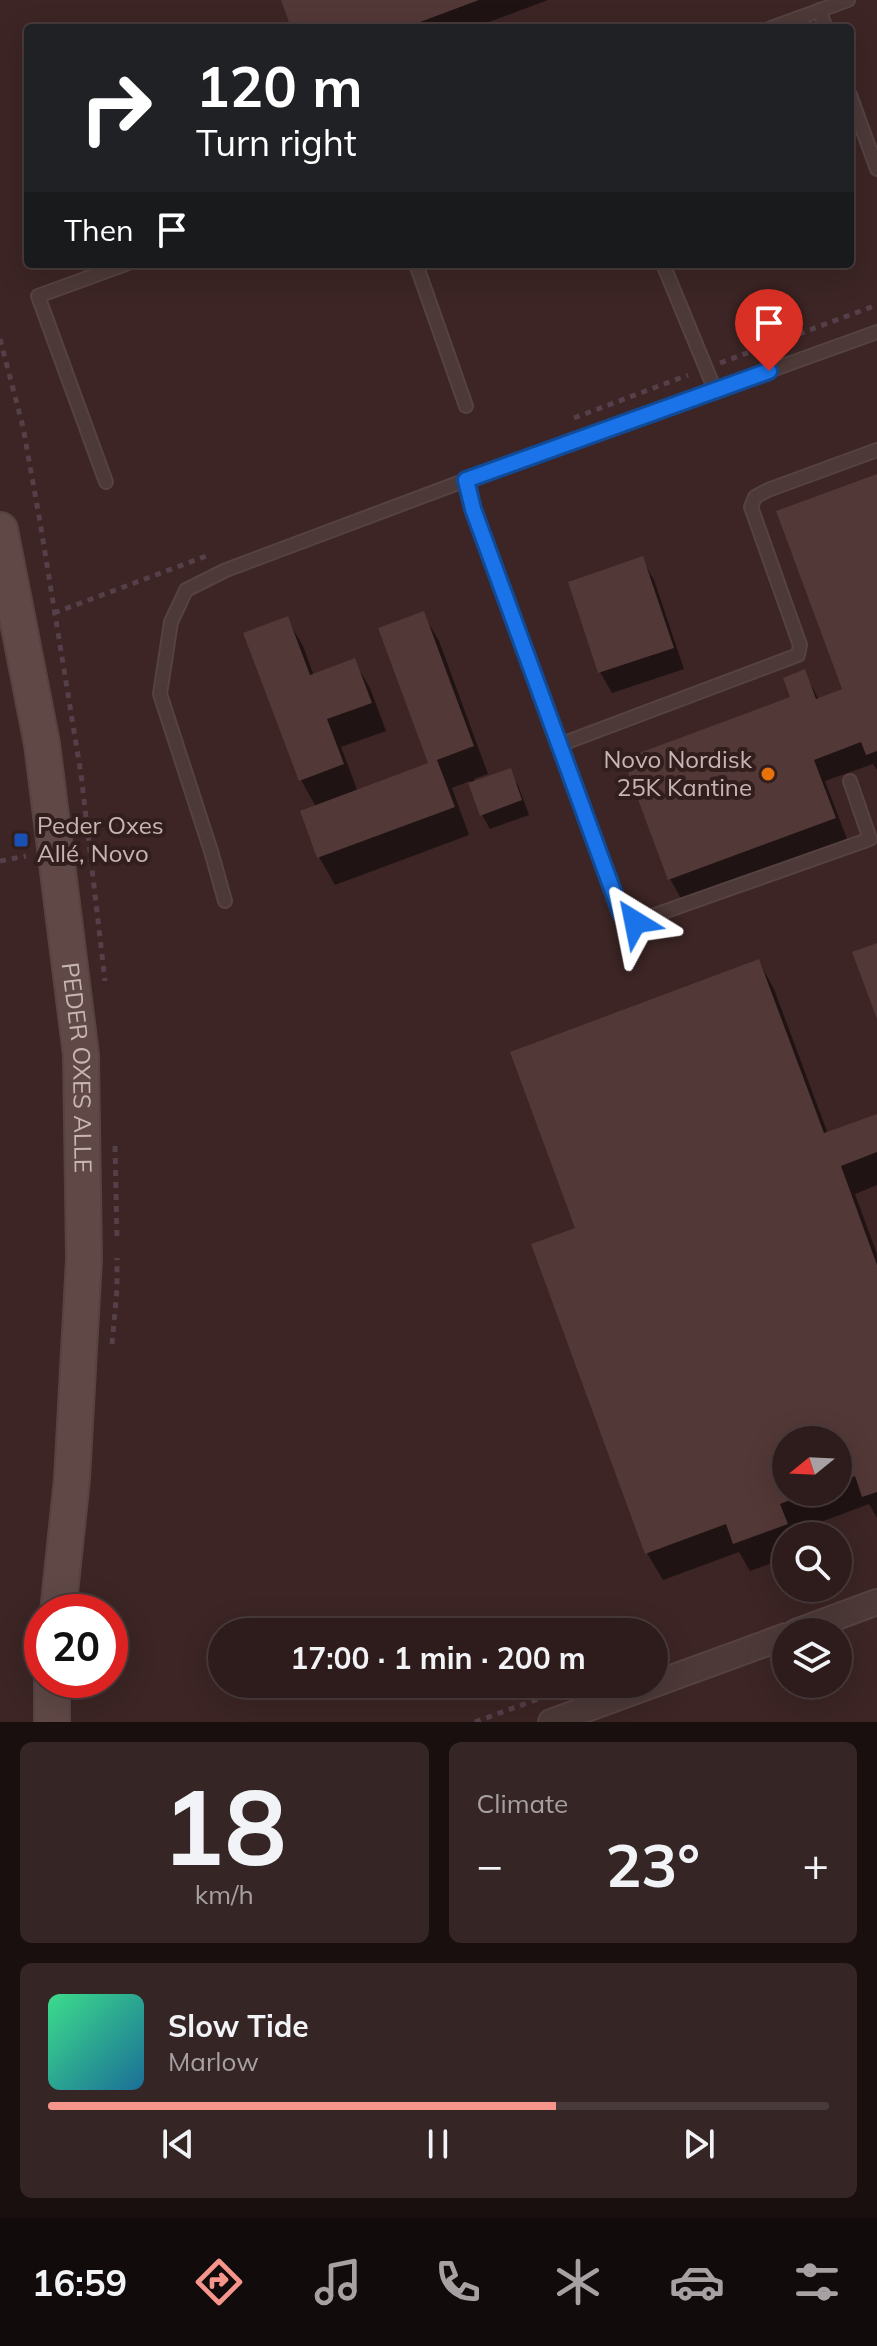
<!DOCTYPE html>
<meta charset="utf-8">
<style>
body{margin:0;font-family:Mulish,sans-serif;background:#352524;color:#f1f3f6;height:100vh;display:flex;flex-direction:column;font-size:30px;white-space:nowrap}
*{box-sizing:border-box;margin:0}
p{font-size:26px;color:#a7a1a3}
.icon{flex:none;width:44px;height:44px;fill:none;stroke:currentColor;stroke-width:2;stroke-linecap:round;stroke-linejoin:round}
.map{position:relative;height:1722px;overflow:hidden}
.sheet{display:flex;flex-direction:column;gap:20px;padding:20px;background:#190f0f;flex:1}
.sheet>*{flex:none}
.top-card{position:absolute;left:24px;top:24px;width:830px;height:244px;border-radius:8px;box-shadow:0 8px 32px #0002,0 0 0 2px #483a3a;background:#202124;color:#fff;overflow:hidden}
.needle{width:52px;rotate:252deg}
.tools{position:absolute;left:772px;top:1426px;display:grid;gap:16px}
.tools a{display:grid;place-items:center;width:80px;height:80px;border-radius:50%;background:#2d1c1b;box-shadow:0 8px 32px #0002,0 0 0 2px #483a3a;font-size:40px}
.speed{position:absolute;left:24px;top:1594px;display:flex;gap:16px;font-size:40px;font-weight:700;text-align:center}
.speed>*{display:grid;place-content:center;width:104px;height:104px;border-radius:50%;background:#2d1c1b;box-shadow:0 8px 32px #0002,0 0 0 2px #483a3a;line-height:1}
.speed .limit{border:12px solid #d22;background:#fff;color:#111}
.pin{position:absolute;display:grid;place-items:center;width:68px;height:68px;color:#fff;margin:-82px -34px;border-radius:50% 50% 50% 0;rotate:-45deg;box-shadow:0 0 8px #0007}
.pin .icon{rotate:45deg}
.me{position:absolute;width:88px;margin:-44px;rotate:325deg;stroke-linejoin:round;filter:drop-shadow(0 0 6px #0008)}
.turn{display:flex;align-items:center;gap:28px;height:168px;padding:0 40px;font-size:36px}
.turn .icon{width:104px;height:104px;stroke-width:2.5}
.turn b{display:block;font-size:56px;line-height:68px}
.then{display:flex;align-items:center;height:76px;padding:0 40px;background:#0003;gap:16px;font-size:30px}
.big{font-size:60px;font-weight:700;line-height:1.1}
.sheet .widget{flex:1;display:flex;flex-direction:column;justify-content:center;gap:12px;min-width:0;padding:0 28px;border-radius:12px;background:#352524}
.sheet .dial{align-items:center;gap:0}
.dial b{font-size:104px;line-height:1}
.song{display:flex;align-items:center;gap:24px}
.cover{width:96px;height:96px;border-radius:12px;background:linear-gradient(135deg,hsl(150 70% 55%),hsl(200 70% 35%))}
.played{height:8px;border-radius:4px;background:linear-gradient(90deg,#f5958b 65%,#483a3a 65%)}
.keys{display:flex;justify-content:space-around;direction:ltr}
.heat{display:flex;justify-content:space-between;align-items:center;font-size:44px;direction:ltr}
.sheet .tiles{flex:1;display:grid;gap:20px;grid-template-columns:1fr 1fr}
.widget:last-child{grid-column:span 2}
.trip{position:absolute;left:208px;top:1618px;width:460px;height:80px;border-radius:40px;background:#2d1c1b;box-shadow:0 8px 32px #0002,0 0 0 2px #483a3a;font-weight:700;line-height:80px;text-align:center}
.tabs{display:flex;height:128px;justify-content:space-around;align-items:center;background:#120b0b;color:#a7a1a3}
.tabs .icon{width:56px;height:56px}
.tabs .on{color:#f5958b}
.tabs b{font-size:36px;color:#f1f3f6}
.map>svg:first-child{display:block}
.shadow{fill:#0007;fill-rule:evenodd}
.building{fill:#523836}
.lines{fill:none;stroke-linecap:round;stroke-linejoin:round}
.lane-casing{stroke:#554241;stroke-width:16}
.street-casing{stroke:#554241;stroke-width:28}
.secondary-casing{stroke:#554241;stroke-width:38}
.path{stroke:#553f49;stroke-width:5;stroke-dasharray:6 6;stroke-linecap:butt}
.lane{stroke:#4c3938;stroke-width:12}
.street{stroke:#4c3938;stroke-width:24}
.secondary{stroke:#5f4846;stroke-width:34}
.route-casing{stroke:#114b97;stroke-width:20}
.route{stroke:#1a73e8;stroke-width:14}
.food-dot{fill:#e8710a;stroke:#311e1d;stroke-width:3}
.transit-dot{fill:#1a4fb4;stroke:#311e1d;stroke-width:3}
.labels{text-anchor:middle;stroke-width:8;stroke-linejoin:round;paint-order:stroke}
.poi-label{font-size:24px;fill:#c7b5b3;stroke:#311e1d;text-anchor:end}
.street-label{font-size:24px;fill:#c7b5b3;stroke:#311e1d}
</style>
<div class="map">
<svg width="877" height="1722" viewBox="0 0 877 1722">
<rect width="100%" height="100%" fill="#3c2524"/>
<path class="shadow" d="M283,0H548L473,28H294Z
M877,476V770L873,764L825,781L847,839L682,900L670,879L792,698L804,672L819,700L844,690Z
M642,559L654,580L684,669L612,693L600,672Z
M423,614L439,641L488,774L474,779L476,783L510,771L518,785L529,815L490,829L482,815L470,781L452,788L469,835L335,885L319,857L302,812L316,807L301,780L287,619L303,646L314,676L354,661L370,688L386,731L341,747L358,792L431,764Z
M759,962L774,989L828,1134L877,1116V1185L855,1194L877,1254V1518L869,1504L794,1532L796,1536H786V1558L750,1571L739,1552L663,1580L647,1553L577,1229ZM786,1440H838V1492H786Z"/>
<path class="building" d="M281,0H479L404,28H291Z
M877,474V751L866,755L861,742L814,760L836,818L668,880L623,759L790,697L783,678L805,669L816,699L842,689L776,511Z
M643,556L674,648L598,673L568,582Z
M424,611L474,746L437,760L455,807L317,858L300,811L428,763L378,628Z
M288,616L310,675L355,658L372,703L327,719L344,764L299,781L243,633Z
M511,768L522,800L480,816L468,783Z
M877,943V1019L852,952Z
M759,959L824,1133L877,1114V1152L841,1166L877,1265V1492L862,1497L855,1476L838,1483V1440H786V1492H811L780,1504L788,1524L733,1544L726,1524L645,1554L531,1244L575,1228L510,1052Z"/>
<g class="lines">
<defs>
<path id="lane" d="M819,10L826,28
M771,28L848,0
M850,95L877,169
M416,264L466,406
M663,264L715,390
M106,482L38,296L126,264
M559,745L798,655L800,645L751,507L755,497L768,490L877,450
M850,781L870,839L635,922L621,913L473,509L466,480L877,332
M225,901L211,851L160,694L171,622L186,590L226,570L466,480"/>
<path id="street" d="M796,1632L877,1602
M551,1722L786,1636"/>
<g id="secondary">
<path id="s1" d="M0,530L42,744L81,1055L84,1259L72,1479L58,1612"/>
<path d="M52,1680V1722"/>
</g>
</defs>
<use href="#lane" class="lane-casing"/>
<use href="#street" class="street-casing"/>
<use href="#secondary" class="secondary-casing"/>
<path class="path" d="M0,339L23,427L40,522L81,774L105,981
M720,363L877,305
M574,418L688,375
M54,613L209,555
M0,861L26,856
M115,1146L117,1240
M112,1344L117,1289V1258
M475,1722L538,1699"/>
<use href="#lane" class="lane"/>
<use href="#street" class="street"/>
<use href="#secondary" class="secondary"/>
</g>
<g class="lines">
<defs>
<path id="route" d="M635,922L621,913L473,509L466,480L769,371"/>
</defs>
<use href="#route" class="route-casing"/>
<use href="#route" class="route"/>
</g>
<circle class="food-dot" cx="768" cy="774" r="8"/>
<rect class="transit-dot" x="13" y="832" width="16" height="16" rx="4"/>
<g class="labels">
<g class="poi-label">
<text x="752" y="768">Novo Nordisk<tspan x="752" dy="28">25K Kantine</tspan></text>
<text x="37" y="834" text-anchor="start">Peder Oxes<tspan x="37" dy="28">Allé, Novo</tspan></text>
</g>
<g class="street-label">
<text dy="8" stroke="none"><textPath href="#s1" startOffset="544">PEDER OXES ALLE</textPath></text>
</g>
</g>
</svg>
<div class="tools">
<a><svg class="needle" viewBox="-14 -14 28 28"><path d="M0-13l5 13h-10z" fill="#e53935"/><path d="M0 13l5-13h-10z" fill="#a7a1a3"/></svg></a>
<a><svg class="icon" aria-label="search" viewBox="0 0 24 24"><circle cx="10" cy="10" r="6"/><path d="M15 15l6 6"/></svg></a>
<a><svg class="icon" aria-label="layers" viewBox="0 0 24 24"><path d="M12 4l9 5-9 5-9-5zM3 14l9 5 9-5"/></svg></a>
</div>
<div class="speed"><div class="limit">20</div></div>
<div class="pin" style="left:769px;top:371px;background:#d93025"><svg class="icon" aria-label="arrive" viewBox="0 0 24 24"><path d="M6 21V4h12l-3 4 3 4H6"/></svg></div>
<svg class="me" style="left:635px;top:922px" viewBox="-20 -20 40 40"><path d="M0-17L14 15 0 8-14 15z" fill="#1a73e8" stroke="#fff" stroke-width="4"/></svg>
<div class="trip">17:00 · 1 min · 200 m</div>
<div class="top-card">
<div class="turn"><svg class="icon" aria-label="right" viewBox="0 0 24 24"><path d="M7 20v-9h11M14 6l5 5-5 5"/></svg><div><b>120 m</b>Turn right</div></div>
<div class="then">Then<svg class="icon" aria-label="arrive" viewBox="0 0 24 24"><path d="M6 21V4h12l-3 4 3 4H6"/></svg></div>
</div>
</div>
<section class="sheet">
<div class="tiles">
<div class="widget dial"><b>18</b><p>km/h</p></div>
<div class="widget"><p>Climate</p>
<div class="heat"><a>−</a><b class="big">23°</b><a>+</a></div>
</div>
<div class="widget">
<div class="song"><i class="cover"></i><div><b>Slow Tide</b><p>Marlow</p></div></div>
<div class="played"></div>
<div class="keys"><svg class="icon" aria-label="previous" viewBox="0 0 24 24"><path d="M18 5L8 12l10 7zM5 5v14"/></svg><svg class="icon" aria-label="pause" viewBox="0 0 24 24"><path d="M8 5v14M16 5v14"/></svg><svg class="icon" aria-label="next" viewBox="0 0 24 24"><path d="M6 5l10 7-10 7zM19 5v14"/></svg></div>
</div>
</div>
</section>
<nav class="tabs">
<b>16:59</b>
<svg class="icon on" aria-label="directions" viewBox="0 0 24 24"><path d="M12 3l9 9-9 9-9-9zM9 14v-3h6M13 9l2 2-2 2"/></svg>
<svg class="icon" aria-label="music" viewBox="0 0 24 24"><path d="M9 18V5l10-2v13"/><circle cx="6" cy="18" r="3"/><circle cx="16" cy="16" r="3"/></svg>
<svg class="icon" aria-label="phone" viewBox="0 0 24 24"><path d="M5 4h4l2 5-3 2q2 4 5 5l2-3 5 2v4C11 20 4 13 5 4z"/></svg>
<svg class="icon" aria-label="climate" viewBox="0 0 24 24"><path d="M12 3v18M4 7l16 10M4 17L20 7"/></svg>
<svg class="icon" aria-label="car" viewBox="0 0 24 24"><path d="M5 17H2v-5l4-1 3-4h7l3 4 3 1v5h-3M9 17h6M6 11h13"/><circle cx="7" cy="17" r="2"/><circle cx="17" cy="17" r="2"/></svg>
<svg class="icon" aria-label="filters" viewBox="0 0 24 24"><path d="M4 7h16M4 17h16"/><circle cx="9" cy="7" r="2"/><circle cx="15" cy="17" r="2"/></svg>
</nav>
